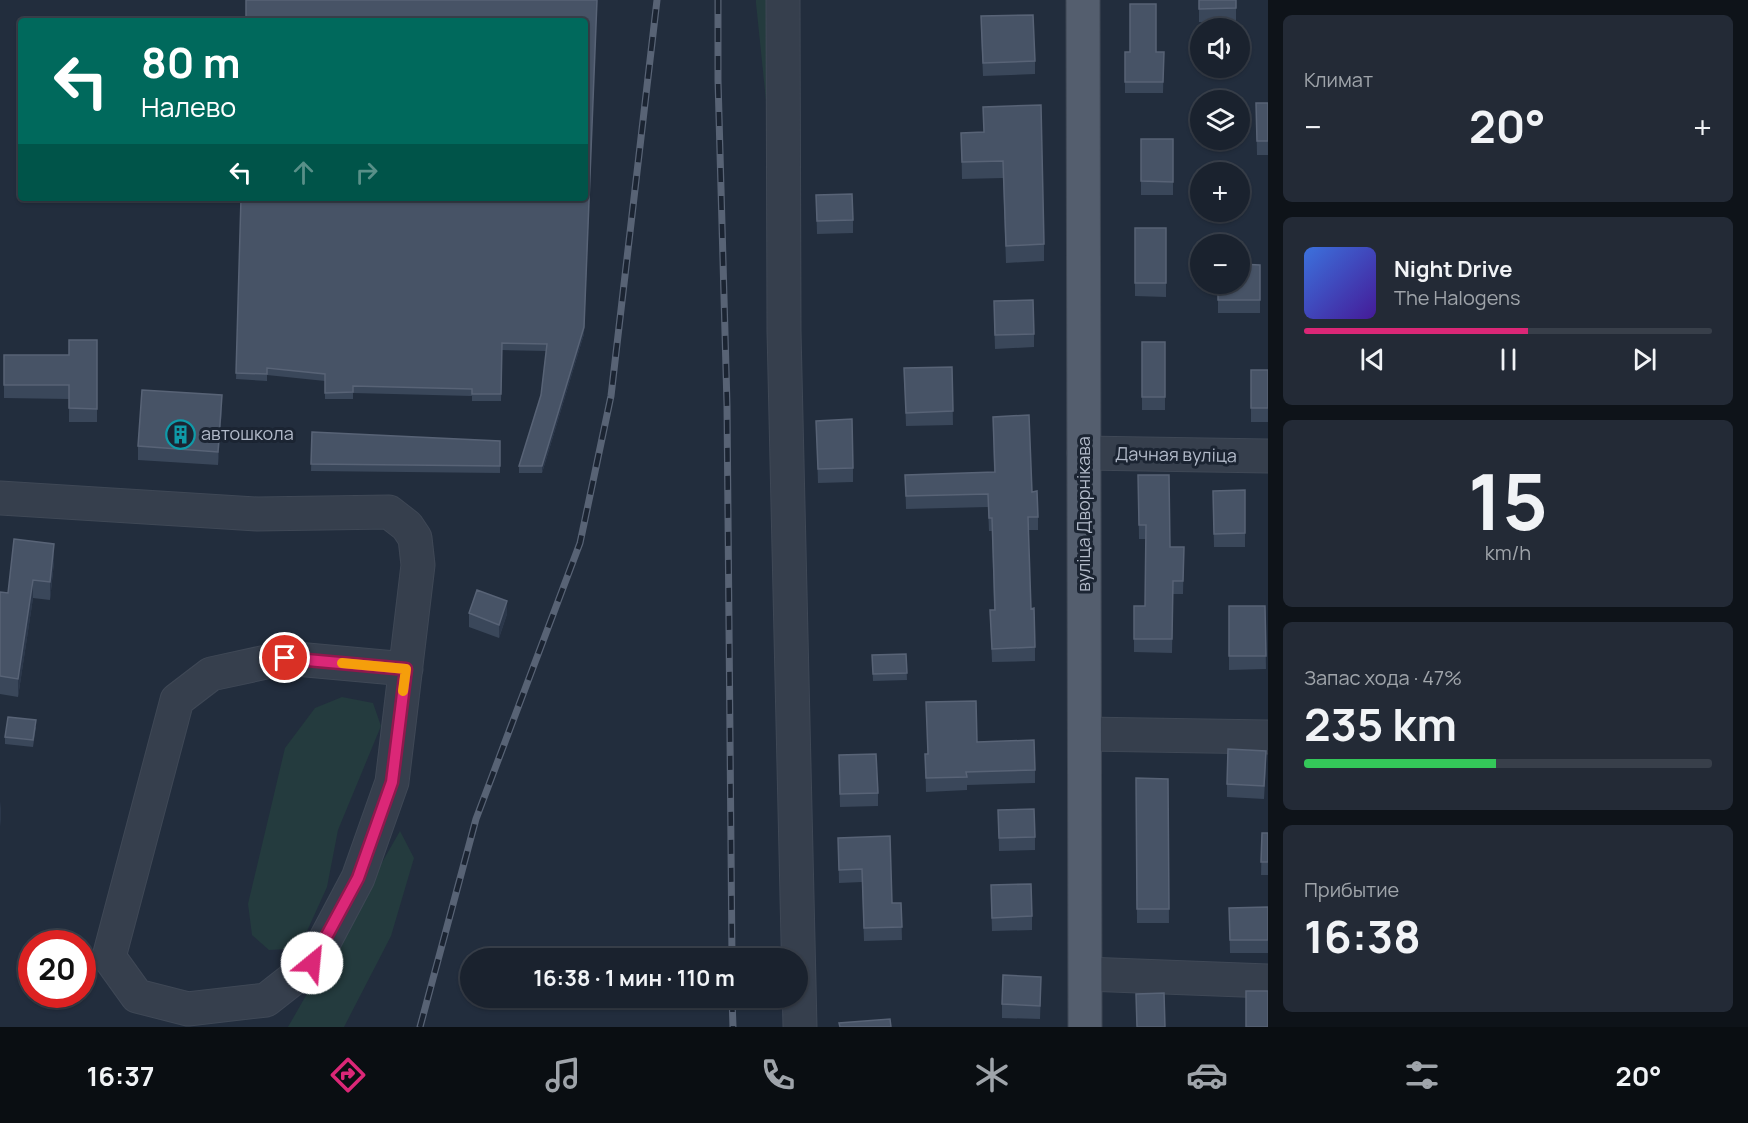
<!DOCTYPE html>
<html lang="ru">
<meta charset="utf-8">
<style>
body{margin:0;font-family:Manrope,sans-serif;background:#232a36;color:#f1f3f6;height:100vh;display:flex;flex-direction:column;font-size:22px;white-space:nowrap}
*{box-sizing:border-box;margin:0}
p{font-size:20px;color:#9fa4aa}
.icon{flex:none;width:33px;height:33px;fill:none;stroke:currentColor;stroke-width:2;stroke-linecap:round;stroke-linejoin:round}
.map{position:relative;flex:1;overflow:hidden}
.details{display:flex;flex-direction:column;gap:15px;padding:15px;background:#0e1319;width:480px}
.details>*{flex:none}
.hud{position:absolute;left:18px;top:18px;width:570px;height:183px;border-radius:6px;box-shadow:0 2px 4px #0004,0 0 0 2px #383f4a;background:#00695c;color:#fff;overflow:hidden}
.fabs{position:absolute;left:1190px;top:18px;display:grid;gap:12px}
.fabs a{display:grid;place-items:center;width:60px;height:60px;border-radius:50%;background:#1a222e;box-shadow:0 2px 4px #0004,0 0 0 2px #383f4a;font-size:30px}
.speed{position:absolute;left:18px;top:930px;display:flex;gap:12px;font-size:30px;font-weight:700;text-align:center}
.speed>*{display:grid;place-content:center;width:78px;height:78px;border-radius:50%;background:#1a222e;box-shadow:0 2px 4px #0004,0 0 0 2px #383f4a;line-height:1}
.speed .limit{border:9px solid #d22;background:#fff;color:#111}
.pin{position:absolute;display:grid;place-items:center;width:51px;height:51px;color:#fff;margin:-26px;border:3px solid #fff;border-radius:50%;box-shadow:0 2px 6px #0007}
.me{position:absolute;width:66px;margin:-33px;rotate:28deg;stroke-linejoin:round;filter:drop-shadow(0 0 4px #0008)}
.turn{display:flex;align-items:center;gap:21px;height:126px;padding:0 24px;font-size:27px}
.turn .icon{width:78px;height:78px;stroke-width:2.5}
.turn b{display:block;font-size:42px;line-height:51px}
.lanes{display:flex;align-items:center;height:57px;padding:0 24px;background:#0003;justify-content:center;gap:30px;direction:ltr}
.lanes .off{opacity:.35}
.big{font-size:45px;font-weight:700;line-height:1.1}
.details .card{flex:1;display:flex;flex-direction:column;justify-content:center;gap:9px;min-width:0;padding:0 21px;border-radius:9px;background:#232a36}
.details .dial{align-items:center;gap:0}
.dial b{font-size:78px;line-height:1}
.song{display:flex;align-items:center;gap:18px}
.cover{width:72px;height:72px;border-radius:9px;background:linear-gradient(135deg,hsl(220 70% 55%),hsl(260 70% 35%))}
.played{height:6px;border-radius:3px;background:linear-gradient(90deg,#db2777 55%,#383f4a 55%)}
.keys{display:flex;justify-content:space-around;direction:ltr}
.heat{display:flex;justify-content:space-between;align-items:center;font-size:33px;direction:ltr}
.charge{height:9px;border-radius:4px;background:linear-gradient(90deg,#34c759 47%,#383f4a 0)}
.trip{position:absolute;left:460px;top:948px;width:348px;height:60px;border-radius:30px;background:#1a222e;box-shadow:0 2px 4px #0004,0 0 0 2px #383f4a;font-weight:700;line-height:60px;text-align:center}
.dock{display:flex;height:96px;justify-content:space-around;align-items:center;background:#0a0e12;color:#9fa4aa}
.dock .icon{width:42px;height:42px}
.dock .selected{color:#db2777}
.dock b{font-size:27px;color:#f1f3f6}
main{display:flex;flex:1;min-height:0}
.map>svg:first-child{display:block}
.green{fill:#243b3e}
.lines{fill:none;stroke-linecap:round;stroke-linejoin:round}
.minor-casing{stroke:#3f4856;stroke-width:35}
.major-casing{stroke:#3f4856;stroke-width:35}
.minor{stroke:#363f4d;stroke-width:33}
.major{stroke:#545e6e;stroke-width:33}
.rail-casing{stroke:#586375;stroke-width:7}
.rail{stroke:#1b2432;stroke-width:4.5;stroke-dasharray:14;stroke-linecap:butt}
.wall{fill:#3a475a}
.shaded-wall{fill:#2b374a}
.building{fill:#475366;stroke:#586376;stroke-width:1.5}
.route-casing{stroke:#8e194d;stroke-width:15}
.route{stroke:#db2777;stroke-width:10}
.slow{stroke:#f59e0b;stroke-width:10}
.labels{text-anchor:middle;stroke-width:6;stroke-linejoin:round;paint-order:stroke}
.poi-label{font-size:18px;fill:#b2bac9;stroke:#1b2432;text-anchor:start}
.street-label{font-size:18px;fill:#b2bac9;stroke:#1b2432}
</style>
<main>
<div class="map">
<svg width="1268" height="1027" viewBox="0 0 1268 1027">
<rect width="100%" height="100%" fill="#222d3d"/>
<path class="green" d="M756,0H770V140L756,3Z
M342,697L373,703L381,726L338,830L327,887L307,931L286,949L269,950L252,935L248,904L285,748L315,708Z
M400,831L414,858L391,936L344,1027H288Z"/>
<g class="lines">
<defs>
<path id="minor" d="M783,0L784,331L800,1027
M1084,453L1268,456
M0,498L257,514L389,512L407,526L415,538L418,565L392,782L358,878L313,963L266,1000L188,1009L137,996L109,957L177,700L211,674L285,658L406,669
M1085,734L1268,737
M1086,974L1268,981"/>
<path id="major" d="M1083,0L1085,1027"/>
</defs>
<use href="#minor" class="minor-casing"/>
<use href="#major" class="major-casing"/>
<use href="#minor" class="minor"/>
<use href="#major" class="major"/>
<defs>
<path id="rail" d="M718,0V80L727,405L732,958
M732,998L733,1027
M420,1027L476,819L580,543L611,396L657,0"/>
</defs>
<use href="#rail" class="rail-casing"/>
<use href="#rail" class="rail"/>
</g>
<path class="wall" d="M597,0L584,334L542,473H519V466L541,395L546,351L502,350L501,401H472V396L353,393V399H325V381L267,375V381L236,379L241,198Z
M1199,0H1236V22H1199Z
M981,30L1035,61V74L983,76Z
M1125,52H1164L1163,93H1125Z
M1256,103H1268V155H1257Z
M983,107L1044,244V261L1006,263L1003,178L962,179L961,133L984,132Z
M1141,139H1173V195H1141Z
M816,195L853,220V233L817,234Z
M1135,228H1166V297L1135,296Z
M1260,265V313H1218V284Z
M994,315L1034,334V347L995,349Z
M97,340V422H69V399L4,398V355H69Z
M1142,342H1165V410H1142Z
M952,367L953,425L906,426L904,368Z
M1251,370H1268V422H1251Z
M222,408L218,465L138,460V446Z
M816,421L853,468V482L818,483Z
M993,430L1032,492L1038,517V530H1028L1031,609L1035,647V661L992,662L990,610H994L992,531H989L988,507L906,509L905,475L994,472Z
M312,432L500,441V473L311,471Z
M1138,475L1170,547H1184L1183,594H1173L1172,653L1134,652V606H1145L1146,539H1139Z
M1245,490V547H1214L1213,491Z
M54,562L50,600L33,598L18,697L0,694V592L8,593Z
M1229,606H1265L1266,669L1229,670Z
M469,613L507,614L499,638L469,627Z
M906,654L907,680L873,681L872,655Z
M926,702L977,742L1035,770V783L967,785V790L926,792L925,754H928Z
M36,727L33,747L5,744V737Z
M1266,764L1264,799L1227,797V784Z
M839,769L878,793V806L840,807Z
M1136,778L1168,779L1169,923H1137Z
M998,810L1035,837V850L999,851Z
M1262,833H1268V875H1261Z
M838,838L892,903H901L902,940L864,941L862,882L839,883Z
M991,898L1032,916V930L992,931Z
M1268,907V953H1230L1229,908Z
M1041,990L1040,1019L1002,1018V1004Z"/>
<path class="shaded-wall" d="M597,0L584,334L542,473V466Z
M222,395V408L218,465V452Z
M54,544V562L50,600V582Z
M33,580V598L18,697V679Z
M507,601V614L499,638V625Z
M1,801V820L0,827V808Z"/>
<path class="building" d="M246,0H597L584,327L542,466H519L541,395L547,344L502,343L501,394H472V389L353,386V392L325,393V374L267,368V374L236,373L241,198H585V21H246Z
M1199,0H1236V8L1199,9Z
M1130,4H1156V52H1164L1163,82H1125V52H1130Z
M1033,15L1035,61L983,63L981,16Z
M1256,103H1268V141H1257Z
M1041,105L1044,244L1006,246L1003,161L962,162L961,133L984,132L983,107Z
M1141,139H1173V182L1141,181Z
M852,194L853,220L817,221L816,195Z
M1135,228H1166V283H1135Z
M1239,264L1260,265V300H1218V284H1239Z
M1033,300L1034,334L995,335L994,301Z
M69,340H97V409L69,408V385H4V355H69Z
M1142,342H1165V397H1142Z
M952,367L953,411L906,413L904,368Z
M1251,370H1268V408H1251Z
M142,390L222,395L218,452L138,446Z
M1029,415L1032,492L1037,491L1038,517H1028L1031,609L1034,608L1035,647L992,649L990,610H995L992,518H989L988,494L906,496L905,475L995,472L993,417Z
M852,419L853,468L818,469L816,421Z
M312,432L500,441V466L311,464Z
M1138,475H1169L1170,547H1184L1183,581H1173L1172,639H1134V606H1145L1146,525H1139Z
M1245,490V533L1214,534L1213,491Z
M14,539L54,544L50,582L33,580L18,679L0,676V592L8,593Z
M477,590L507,601L499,625L469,613Z
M1229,606H1265L1266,656H1229Z
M906,654L907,673L873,674L872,655Z
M976,701L977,742L1034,740L1035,770L966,772L967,777L926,778L925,754H928L926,702Z
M8,717L36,720L33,740L5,737Z
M1228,749L1266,751L1264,786L1227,784Z
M876,754L878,793L840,794L839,755Z
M1136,778L1168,779L1169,909H1137Z
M1034,809L1035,837L999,838L998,810Z
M1262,833H1268V862H1261Z
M890,836L892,903H901L902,927L864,928L862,869L839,870L838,838Z
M1031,884L1032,916L992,918L991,885Z
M1268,907V940H1230L1229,908Z
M1003,975L1041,977L1040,1006L1002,1004Z
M1246,991H1268V1027H1246Z
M1164,993L1165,1027H1137L1136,994Z
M890,1019L891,1027H840L839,1023Z"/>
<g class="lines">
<defs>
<path id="route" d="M285,658L406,669L392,782L358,878L312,963"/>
</defs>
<use href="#route" class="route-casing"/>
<use href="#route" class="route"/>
<path class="slow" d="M342,663L406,669L403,691"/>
</g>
<defs>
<symbol id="building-ring" viewBox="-11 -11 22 22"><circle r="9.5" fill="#1b2432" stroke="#0f9aa8" stroke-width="1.5"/><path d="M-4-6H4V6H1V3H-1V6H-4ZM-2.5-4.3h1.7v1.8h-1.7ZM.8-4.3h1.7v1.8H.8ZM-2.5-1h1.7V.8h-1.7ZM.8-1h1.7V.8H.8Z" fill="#0f9aa8"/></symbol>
</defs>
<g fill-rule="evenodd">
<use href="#building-ring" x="164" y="418" width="33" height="33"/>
</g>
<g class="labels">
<g class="poi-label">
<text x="201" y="440">автошкола</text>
</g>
<g class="street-label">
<text transform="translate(1176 455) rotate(1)" y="6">Дачная вуліца</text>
<text transform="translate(1084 514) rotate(-90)" y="6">вуліца Дворнікава</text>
</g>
</g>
</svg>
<div class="fabs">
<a><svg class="icon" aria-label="sound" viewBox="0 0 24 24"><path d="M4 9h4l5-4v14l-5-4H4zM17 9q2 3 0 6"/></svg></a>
<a><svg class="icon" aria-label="layers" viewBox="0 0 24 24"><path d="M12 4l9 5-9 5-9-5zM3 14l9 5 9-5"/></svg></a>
<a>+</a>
<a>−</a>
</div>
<div class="speed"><div class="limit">20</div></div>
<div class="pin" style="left:285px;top:658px;background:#d93025"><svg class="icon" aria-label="arrive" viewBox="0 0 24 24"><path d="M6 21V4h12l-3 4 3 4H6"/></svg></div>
<svg class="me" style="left:312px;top:963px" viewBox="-20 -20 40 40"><circle r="19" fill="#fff"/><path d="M0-13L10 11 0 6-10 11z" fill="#db2777"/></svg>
<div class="trip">16:38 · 1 мин · 110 m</div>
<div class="hud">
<div class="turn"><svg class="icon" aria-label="left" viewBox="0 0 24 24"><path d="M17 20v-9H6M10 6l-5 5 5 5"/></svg><div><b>80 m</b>Налево</div></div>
<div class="lanes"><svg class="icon" aria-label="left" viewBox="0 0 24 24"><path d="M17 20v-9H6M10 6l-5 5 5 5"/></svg><svg class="icon off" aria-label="ahead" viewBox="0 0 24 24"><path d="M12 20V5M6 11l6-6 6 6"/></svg><svg class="icon off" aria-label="right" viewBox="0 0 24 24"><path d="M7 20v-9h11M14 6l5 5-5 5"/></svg></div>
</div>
</div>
<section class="details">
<div class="card"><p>Климат</p>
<div class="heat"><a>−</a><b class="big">20°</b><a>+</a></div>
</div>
<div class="card">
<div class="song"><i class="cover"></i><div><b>Night Drive</b><p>The Halogens</p></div></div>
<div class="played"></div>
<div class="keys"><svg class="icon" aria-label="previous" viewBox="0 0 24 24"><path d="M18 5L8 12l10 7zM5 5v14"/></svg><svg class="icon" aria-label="pause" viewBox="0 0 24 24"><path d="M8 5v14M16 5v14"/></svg><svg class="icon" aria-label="next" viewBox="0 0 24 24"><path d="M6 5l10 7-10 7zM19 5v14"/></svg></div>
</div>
<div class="card dial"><b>15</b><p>km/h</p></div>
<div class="card"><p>Запас хода · 47%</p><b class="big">235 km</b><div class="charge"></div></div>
<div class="card"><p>Прибытие</p><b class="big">16:38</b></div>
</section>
</main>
<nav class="dock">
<b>16:37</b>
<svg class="icon selected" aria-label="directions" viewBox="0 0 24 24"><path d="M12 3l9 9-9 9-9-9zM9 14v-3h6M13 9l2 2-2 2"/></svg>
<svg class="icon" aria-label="music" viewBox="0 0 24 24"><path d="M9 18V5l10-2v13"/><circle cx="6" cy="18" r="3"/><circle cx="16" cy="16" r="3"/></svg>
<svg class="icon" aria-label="phone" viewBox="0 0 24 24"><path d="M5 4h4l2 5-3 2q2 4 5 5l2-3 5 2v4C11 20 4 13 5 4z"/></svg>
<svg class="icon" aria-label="climate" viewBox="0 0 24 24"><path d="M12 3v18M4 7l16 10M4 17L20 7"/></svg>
<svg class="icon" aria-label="car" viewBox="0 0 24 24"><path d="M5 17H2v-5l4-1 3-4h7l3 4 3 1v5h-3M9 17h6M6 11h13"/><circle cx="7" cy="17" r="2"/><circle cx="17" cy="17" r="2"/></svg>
<svg class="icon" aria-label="filters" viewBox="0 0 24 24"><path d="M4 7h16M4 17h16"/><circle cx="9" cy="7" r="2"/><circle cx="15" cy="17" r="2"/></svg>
<b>20°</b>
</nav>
